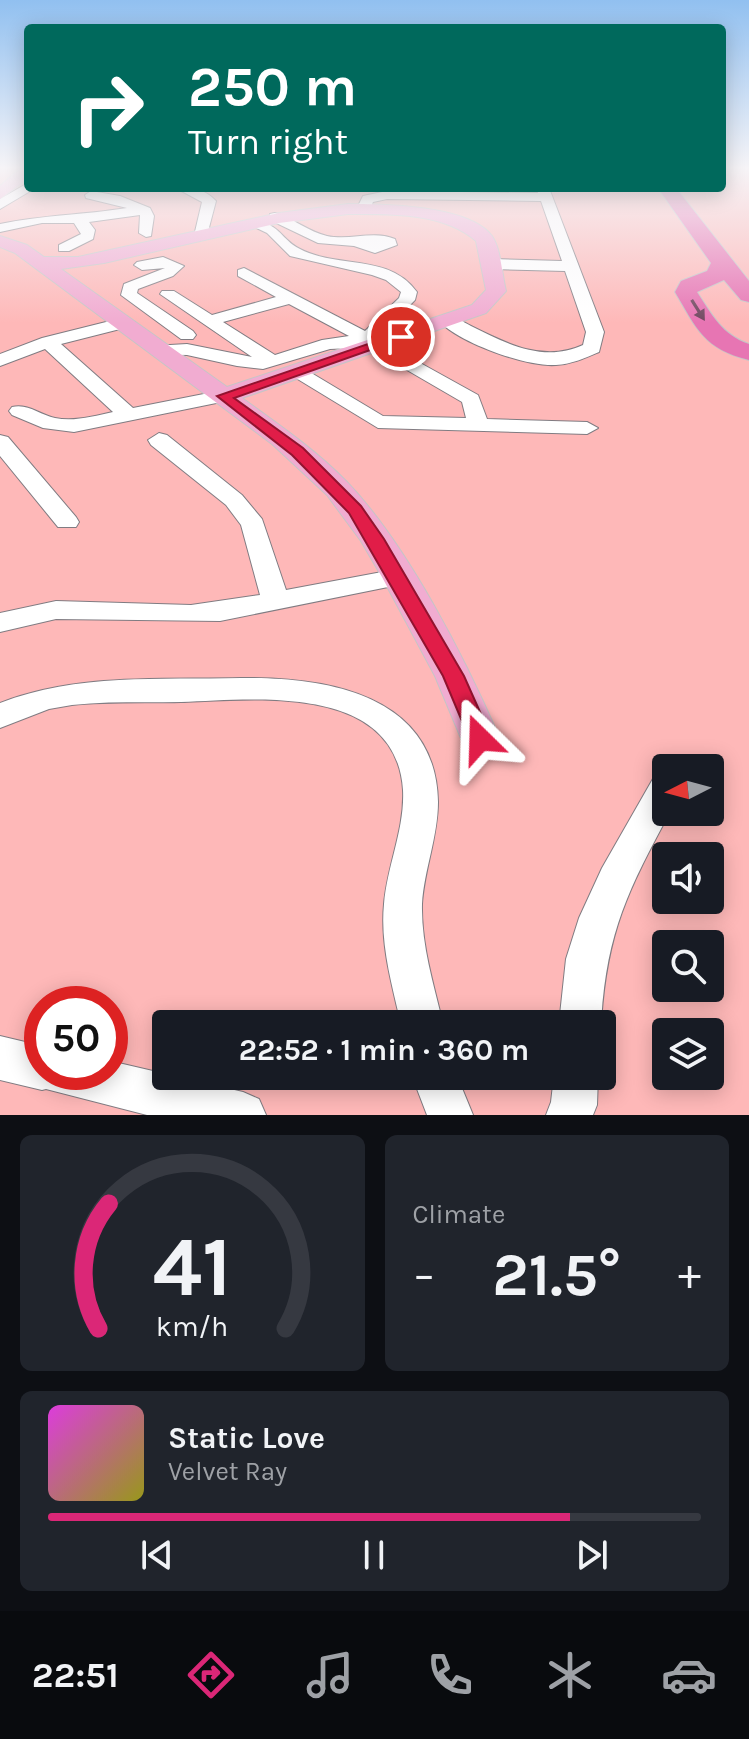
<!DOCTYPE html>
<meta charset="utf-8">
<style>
body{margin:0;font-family:Karla,sans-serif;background:#20242c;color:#f1f3f6;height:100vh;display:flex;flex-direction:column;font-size:30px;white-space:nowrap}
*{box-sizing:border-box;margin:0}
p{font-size:26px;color:#9ea1a6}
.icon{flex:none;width:44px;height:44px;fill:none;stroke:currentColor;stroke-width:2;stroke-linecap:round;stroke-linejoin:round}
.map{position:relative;height:1115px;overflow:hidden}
.side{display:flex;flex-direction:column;gap:20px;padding:20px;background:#0d0f14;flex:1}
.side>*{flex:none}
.banner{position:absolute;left:24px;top:24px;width:702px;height:168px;border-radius:8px;box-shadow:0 4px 20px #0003;background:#00695c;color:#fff;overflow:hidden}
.needle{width:52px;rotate:264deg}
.fabs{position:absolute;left:652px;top:754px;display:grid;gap:16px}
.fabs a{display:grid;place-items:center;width:72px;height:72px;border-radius:8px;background:#171b24;box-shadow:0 4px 20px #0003;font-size:40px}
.speed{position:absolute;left:24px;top:986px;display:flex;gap:16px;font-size:40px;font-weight:700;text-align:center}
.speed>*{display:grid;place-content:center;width:104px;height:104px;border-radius:50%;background:#171b24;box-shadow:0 4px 20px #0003;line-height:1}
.speed .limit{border:12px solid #d22;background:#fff;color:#111}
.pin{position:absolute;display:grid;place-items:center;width:68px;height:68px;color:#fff;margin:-34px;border:4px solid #fff;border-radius:50%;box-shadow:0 2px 8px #0007}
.me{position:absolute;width:88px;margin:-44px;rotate:338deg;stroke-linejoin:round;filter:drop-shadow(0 0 6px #0008)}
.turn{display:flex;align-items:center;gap:28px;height:168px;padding:0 32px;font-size:36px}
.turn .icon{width:104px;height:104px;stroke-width:2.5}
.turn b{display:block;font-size:56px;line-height:68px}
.big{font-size:60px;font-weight:700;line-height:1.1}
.side .card{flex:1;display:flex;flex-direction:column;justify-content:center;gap:12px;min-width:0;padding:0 28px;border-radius:12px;background:#20242c}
.side .dial{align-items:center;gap:0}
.dial svg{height:208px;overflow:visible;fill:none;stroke:#363941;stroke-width:7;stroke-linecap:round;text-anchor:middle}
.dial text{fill:#f1f3f6;stroke:none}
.song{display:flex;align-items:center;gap:24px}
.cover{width:96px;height:96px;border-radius:12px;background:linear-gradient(135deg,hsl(300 70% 55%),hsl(60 70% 35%))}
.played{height:8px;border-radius:4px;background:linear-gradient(90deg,#db2777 80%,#363941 80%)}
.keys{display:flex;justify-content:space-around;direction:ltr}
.heat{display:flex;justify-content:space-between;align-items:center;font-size:44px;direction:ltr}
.side .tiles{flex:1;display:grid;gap:20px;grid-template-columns:1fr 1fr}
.card:last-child{grid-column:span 2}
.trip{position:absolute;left:152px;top:1010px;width:464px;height:80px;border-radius:8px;background:#171b24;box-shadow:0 4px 20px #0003;font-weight:700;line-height:80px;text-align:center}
.tab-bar{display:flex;height:128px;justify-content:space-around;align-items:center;background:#090b0e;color:#9ea1a6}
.tab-bar .icon{width:56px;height:56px}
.tab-bar .active{color:#db2777}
.tab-bar b{font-size:36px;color:#f1f3f6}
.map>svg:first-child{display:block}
.green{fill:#feb8b8;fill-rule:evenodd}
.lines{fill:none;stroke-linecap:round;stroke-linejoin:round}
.minor-casing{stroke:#807c82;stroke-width:2}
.major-casing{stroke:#c6c5c6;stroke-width:2}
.highway-casing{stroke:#c6c5c6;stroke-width:2}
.minor{fill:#fff;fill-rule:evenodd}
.major{fill:#f1acd1;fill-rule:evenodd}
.highway{fill:#e775b3;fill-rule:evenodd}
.oneway{fill:#714860}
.route{fill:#e11d48;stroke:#92132f;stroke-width:2}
</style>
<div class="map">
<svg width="749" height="1115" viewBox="0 0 749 1115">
<rect width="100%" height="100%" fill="#ebe6ee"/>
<path class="green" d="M0,167H28V188H722V167H749V1115H0ZM666,768H710V812H666ZM666,856H710V900H666ZM666,944H710V988H666ZM42,1004H110V1072H42ZM166,1024H602V1076H166ZM666,1032H710V1076H666Z"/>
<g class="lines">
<defs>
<path id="minor" d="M28,183V188L32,190L0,209V199Z
M176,188C192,188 204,188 216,201L206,239L201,240L194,236L202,202Z
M537,188H549L604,332L599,352C585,358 572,364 556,365C526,367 460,343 439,321L442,317C453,314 461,321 471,326C507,344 544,363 583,345L586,332L565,271L492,269L484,264L492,259L562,261L541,201L387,199L373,202L368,213L356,210L363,196L387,191L538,193Z
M91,191L120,196L150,208L154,216L151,236L146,237L139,233L140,215L89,222L95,230L93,239L69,251H59V245L81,234L74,223H42L0,232V224C42,215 84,215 127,208L86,198L85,195Z
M275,213C293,218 309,232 327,236C351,241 372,230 395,239L397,245L375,253L354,246L318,243L270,220V214Z
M253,219C284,227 279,238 300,249C338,269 389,253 417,292L415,300L378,338L377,346L371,347L330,349L263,369L237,366L187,355L153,354L151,350L153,346L187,344L252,357L160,294L162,291H174L212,315L276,297L238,276V270L244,268L365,331L399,298L401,292L386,280L372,275L290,256L267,233L246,223ZM289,304L349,336L322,340L275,355L223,322Z
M163,257L184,266L173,276L138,289L137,293L193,331L196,335L193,339H181L121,295L124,284L165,268L142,270L134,265L137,262Z
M122,318L128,319L131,323L128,327L61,344L133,408L224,390L231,392L234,396L231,400L74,432L43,428L12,415L9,411L12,407C28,403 40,415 55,418C74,422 94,416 113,412L45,349L0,366V354L42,338Z
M395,349L478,395L487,419L587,422L598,428L587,434L378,428L286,372L296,366L303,368L383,416L466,418L462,402L388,359L386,355L388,351Z
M159,433L167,435L242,495L262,519L286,590L398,569L407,571L411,577L407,583L398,585L220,621L56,619L0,632V613L56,601L191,605L260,595L241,525L226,505L151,445L148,440Z
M0,435L8,437L76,517L79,522L76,527H58L0,456Z
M241,678C326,677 436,694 438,802C438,837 424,870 422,904C421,945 434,985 443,1024H401C392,985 380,944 384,904C387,866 405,829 403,790C396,683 255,699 181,702C145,703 109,701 72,705L49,709L0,728V703C77,673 160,680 241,678Z
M666,773V812H670C628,890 606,933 601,1024H559L566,959L579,918L602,868L654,777Z
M0,1036L42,1046V1072H110V1061L243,1092L259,1099L266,1115H147L46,1089L42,1090L0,1080Z
M412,1076H457L473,1115H427Z
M554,1076H598L597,1105L593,1115H546L551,1102Z"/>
<path id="major" d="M22,167H28V178L0,199V186Z
M348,204C383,204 469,205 492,236C501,249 502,275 506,291L486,313L242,398C278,424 316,450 347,482C408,546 465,658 500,739L494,750L480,754L466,750L435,676L382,577L361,541L327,495L272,444L15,253L0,247V236L27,245L44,257H78L279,213ZM348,214C389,214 443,212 476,241L486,290L472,305L227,387L61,269L104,263L279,223Z"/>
<path id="highway" d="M658,188H676L749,281V302L741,300L724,280L697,292C712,315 722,335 749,344V360C704,349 697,329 675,292L681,281L707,271L711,263Z"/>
</defs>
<use href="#minor" class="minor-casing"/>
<use href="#major" class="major-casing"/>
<use href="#highway" class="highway-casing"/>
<use href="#minor" class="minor"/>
<use href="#major" class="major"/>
<use href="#highway" class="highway"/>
</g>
<defs><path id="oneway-solid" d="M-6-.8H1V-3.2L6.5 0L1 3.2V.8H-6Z" transform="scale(2)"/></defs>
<use class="oneway" href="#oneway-solid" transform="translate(698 310) rotate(58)"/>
<linearGradient id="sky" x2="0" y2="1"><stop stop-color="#91c0f0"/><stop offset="0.52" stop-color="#f6f4f7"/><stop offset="1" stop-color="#f6f4f7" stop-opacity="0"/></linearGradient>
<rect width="749" height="323" fill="url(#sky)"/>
<path class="route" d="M397,334L407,337L234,398L303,448L361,506L384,539L464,676L492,739L488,745L480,748L472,745L443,676L349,513L292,455L217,396Z"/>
</svg>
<div class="fabs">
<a><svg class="needle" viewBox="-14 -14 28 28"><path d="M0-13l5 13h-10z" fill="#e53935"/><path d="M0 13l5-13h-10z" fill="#9ea1a6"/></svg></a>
<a><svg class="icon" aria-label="sound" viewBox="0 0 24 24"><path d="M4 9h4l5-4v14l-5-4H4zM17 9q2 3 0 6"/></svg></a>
<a><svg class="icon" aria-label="search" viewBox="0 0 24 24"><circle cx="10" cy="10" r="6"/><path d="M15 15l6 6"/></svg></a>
<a><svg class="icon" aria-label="layers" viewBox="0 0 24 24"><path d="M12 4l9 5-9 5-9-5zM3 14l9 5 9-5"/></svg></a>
</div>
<div class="speed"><div class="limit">50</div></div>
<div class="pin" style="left:401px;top:337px;background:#d93025"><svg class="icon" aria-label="arrive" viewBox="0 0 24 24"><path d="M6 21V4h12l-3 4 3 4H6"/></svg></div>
<svg class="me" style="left:480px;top:739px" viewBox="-20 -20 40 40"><path d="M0-17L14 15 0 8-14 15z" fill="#e11d48" stroke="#fff" stroke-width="4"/></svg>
<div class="trip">22:52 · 1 min · 360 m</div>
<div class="banner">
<div class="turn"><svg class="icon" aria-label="right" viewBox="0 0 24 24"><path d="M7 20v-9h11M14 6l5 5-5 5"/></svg><div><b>250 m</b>Turn right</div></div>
</div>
</div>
<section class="side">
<div class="tiles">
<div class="card dial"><svg viewBox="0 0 100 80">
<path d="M14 69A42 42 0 1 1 86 69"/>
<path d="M14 69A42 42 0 0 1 18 21" stroke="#db2777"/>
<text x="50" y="56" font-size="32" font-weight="700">41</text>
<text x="50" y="72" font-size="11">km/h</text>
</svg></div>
<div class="card"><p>Climate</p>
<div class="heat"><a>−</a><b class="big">21.5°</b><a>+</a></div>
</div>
<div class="card">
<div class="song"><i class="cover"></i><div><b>Static Love</b><p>Velvet Ray</p></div></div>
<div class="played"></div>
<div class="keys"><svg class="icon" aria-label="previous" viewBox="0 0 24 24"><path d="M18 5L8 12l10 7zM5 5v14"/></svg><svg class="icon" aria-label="pause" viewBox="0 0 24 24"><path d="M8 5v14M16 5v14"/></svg><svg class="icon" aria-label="next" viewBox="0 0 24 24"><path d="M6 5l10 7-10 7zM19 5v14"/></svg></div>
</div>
</div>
</section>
<nav class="tab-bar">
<b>22:51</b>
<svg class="icon active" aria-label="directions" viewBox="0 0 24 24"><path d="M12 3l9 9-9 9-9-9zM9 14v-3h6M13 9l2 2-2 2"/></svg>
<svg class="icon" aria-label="music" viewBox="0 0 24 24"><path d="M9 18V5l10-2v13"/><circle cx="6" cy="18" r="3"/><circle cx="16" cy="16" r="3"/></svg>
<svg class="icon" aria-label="phone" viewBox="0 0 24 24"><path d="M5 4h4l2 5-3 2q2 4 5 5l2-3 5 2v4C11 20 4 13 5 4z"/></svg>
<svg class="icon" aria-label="climate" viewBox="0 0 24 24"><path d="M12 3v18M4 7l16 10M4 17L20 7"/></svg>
<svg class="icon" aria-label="car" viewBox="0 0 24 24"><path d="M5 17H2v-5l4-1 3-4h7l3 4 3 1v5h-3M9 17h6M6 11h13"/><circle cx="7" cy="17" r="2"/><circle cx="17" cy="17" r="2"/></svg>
</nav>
